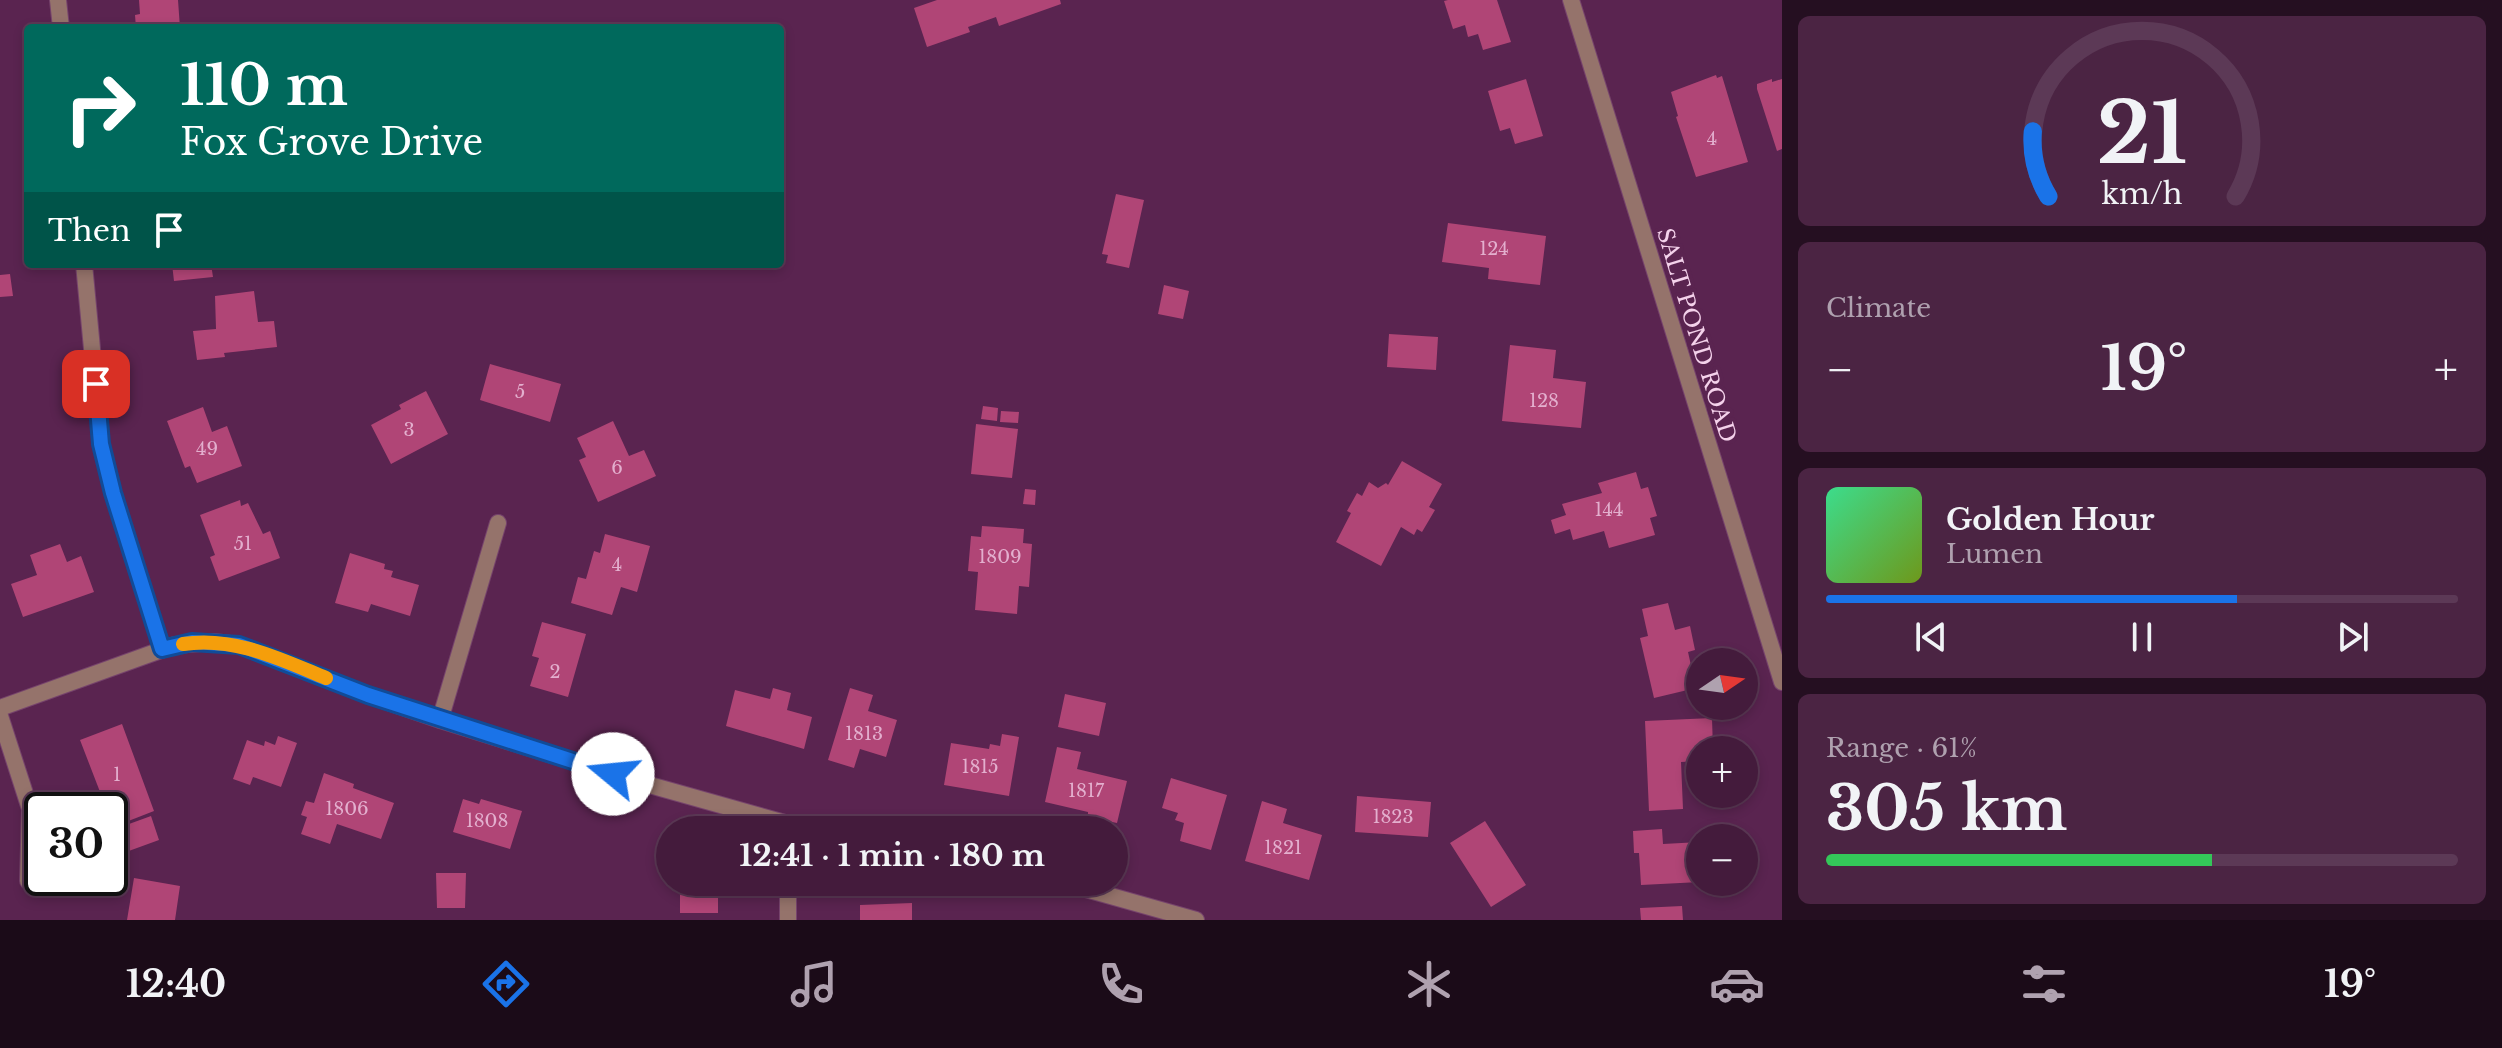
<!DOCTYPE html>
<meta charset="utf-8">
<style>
body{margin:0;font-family:"Libre Baskerville",serif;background:#4b2443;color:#f1f3f6;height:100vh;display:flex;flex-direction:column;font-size:30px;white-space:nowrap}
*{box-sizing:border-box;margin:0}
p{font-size:26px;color:#afa1af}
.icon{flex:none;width:44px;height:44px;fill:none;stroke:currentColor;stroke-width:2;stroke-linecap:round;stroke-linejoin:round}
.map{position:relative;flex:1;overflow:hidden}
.details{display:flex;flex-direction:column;gap:16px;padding:16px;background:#250f21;width:720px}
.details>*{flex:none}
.banner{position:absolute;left:24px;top:24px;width:760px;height:244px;border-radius:8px;box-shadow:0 4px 12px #0003,0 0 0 2px #5c3956;background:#00695c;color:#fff;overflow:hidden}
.needle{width:52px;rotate:77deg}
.controls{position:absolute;left:1686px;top:648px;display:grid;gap:16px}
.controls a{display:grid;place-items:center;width:72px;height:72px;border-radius:50%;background:#441b3c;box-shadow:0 4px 12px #0003,0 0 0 2px #5c3956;font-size:40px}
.speed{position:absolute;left:24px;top:792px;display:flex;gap:16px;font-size:40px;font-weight:700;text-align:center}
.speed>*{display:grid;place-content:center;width:104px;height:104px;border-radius:50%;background:#441b3c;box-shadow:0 4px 12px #0003,0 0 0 2px #5c3956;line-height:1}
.speed .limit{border:4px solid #111;border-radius:12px;background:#fff;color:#111}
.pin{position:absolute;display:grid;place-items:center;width:68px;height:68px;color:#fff;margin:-34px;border-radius:16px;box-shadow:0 4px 12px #0006}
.me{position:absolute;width:88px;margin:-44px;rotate:287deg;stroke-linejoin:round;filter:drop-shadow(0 0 6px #0008)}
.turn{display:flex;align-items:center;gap:28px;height:168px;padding:0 24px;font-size:36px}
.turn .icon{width:104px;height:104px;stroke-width:2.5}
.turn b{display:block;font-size:56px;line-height:68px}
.then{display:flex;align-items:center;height:76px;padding:0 24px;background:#0003;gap:16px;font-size:30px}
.big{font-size:60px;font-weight:700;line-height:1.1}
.details .widget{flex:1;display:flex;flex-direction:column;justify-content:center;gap:12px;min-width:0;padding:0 28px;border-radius:12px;background:#4b2443}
.details .dial{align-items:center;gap:0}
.dial svg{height:208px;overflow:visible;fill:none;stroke:#5c3956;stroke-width:7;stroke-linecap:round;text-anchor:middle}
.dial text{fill:#f1f3f6;stroke:none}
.song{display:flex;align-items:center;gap:24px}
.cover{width:96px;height:96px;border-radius:12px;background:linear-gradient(135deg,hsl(150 70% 55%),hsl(80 70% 35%))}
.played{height:8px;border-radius:4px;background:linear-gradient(90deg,#1a73e8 65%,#5c3956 65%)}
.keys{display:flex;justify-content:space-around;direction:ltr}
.heat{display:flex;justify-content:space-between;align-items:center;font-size:44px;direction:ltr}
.charge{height:12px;border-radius:6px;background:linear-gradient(90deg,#34c759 61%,#5c3956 0)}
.trip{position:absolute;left:656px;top:816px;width:472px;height:80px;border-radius:40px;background:#441b3c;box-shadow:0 4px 12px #0003,0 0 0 2px #5c3956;font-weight:700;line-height:80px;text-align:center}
.dock{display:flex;height:128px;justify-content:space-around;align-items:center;background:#1b0b18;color:#afa1af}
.dock .icon{width:56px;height:56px}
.dock .current{color:#1a73e8}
.dock b{font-size:36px;color:#f1f3f6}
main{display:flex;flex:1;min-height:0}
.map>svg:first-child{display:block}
.building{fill:#b04576}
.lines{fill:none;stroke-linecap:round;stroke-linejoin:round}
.minor-casing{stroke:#76436c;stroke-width:18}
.minor{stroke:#95736b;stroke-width:16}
.route-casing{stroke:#114b97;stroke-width:20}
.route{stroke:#1a73e8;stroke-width:14}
.slow{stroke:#f59e0b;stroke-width:14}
.labels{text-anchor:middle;stroke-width:8;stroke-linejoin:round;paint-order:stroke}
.number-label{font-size:18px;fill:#e3afce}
.street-label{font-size:22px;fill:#f4d2eb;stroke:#5a2450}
</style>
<main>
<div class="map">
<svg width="1782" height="920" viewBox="0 0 1782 920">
<rect width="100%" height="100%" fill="#5a2450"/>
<path class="building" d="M139,0H178L180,28H136L135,15L140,14Z
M937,0H1060L1061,4L999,26L996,17L968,27L970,32L927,47L914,8Z
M1448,0H1497L1511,42L1483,50L1478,34L1468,37L1465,25L1453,29L1444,1Z
M1716,75L1717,78L1722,76L1748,162L1696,177L1676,117L1678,116L1671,92Z
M1526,79L1543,136L1515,144L1510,128L1500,131L1488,91Z
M1772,79V82L1782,79V149L1777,151L1757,89V84Z
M1116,194L1144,200L1129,268L1106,263L1108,255L1102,254Z
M1448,223L1546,236L1540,285L1488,279L1489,268L1442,262Z
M172,264H211L213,277L174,281Z
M10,274L13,296L0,297V275Z
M1164,285L1189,291L1183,319L1158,314Z
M254,291L258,322L274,321L277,347L224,353L225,357L197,360L193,331L216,329L215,296Z
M1389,334L1438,337L1436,370L1387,367Z
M1510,345L1556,350L1553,378L1586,382L1581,428L1502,421Z
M490,364L561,384L550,422L480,400Z
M426,391L448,434L391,464L371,425L401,409L399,405Z
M983,406L998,408L997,421L981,419Z
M203,407L212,432L227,426L242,466L197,483L190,466L185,468L167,421Z
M1001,411L1019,412L1018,423L1000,422Z
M613,421L629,456L644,450L656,476L598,502L579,460L586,457L577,438Z
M976,424L1018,429L1012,478L971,474Z
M1402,461L1442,484L1429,507L1435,510L1422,532L1417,529L1414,535L1401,527L1381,566L1336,542L1351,513L1347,511L1357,493L1362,496L1369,482L1378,488L1386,483L1388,485Z
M1636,472L1641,489L1648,487L1657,516L1650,518L1655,535L1609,548L1604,531L1573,540L1570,529L1555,534L1551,520L1566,515L1562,504L1602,493L1598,483Z
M1025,489L1036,490L1035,505L1023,504Z
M240,500L241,506L248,503L263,534L270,531L280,558L219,581L210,557L215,555L200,515Z
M982,526L1024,529L1023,543L1032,544L1029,587L1019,586L1017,614L975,610L978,572L968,571L971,536L981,537Z
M605,534L650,546L637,592L621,587L612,615L571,603L578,577L586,579L594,551L600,553Z
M60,544L67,562L81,556L94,592L23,617L11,584L37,575L30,555Z
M350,553L385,564L384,569L393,571L391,577L419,585L410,616L371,604L368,612L335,603Z
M1668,603L1675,630L1690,626L1695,650L1688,652L1696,688L1654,698L1640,638L1648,636L1642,609Z
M542,622L586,634L568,697L530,686L539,658L532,656Z
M773,688L791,693L787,710L812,717L804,749L726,726L735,690L770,699Z
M850,688L873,695L868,711L897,720L886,757L860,749L854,768L828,760Z
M1065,694L1106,703L1099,736L1058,727Z
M1712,718L1713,750H1700V761L1681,762L1683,809L1649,811L1645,721Z
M122,724L154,811L113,827L110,810H107L80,740Z
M1002,734L1019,737L1009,796L944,785L951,743L989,749L990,744L1000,746Z
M278,736L297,743L281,787L253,777L250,785L233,779L247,740L264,746L265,741L275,745Z
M1057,747L1081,752L1077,769L1127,781L1117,823L1088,817V812L1045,802Z
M324,773L354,784L353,788L394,803L381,839L337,824L330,844L301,834L307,817L301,815L306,801L314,803Z
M1171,778L1227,795L1211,850L1180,841L1184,823L1175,820L1178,813L1162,808Z
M1357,796L1431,802L1428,837L1355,832Z
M463,799L479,804L481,799L522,811L510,849L453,832Z
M1262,801L1287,809L1283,823L1322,835L1309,880L1245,861Z
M151,816L159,840L126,852L118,828Z
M1485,821L1526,885L1491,907L1450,843Z
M1662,829L1663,844L1700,842V882L1641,885L1639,853H1634L1633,831Z
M436,873H466L465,908H437Z
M134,878L180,886L175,920H127Z
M680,882H718V913H680Z
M912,903V920H860V905Z
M1682,906L1683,920H1641L1640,908Z"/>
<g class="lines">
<defs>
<path id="minor" d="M58,0L61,28
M1571,0L1782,682
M84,264L101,444L113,493L162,649
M0,708L175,645L214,642L239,645L368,695L440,720L639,782L810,830
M0,716L30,809L28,881
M440,720L498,523
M1061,882L1196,920
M788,920V882"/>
</defs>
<use href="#minor" class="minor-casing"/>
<use href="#minor" class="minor"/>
</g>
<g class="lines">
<defs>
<path id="route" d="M96,384L101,444L113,493L162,649L192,642L239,645L368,695L613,774"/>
</defs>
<use href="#route" class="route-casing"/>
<use href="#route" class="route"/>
<path class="slow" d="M183,644C234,636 280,659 326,678"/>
</g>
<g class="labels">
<g class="number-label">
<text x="1712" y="145">4</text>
<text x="1494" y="255">124</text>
<text x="520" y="398">5</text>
<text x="1544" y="407">128</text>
<text x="409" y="436">3</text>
<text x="207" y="455">49</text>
<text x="617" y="474">6</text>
<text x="1609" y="516">144</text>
<text x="243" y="550">51</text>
<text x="1000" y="563">1809</text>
<text x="617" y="571">4</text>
<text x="555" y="678">2</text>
<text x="864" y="740">1813</text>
<text x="980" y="773">1815</text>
<text x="117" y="781">1</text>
<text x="1086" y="797">1817</text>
<text x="347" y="815">1806</text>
<text x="1393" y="823">1823</text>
<text x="487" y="827">1808</text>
<text x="1283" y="854">1821</text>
</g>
<g class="street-label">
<text transform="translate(1697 335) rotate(73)" y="8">SALT POND ROAD</text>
</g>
</g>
</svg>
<div class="controls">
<a><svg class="needle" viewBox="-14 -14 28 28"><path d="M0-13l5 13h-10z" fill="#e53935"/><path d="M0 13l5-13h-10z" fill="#afa1af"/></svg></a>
<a>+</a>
<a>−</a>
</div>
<div class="speed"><div class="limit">30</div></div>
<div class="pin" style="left:96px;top:384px;background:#d93025"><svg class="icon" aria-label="arrive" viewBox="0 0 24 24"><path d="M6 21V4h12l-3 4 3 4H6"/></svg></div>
<svg class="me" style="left:613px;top:774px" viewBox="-20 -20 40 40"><circle r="19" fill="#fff"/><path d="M0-13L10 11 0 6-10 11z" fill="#1a73e8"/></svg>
<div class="trip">12:41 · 1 min · 180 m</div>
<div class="banner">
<div class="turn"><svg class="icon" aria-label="right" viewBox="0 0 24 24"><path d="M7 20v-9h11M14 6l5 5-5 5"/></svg><div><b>110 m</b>Fox Grove Drive</div></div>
<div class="then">Then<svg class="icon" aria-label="arrive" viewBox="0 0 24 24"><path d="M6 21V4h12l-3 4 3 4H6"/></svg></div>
</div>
</div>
<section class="details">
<div class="widget dial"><svg viewBox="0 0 100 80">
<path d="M14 69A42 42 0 1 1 86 69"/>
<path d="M14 69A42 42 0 0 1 8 44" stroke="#1a73e8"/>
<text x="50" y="56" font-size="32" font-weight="700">21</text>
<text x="50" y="72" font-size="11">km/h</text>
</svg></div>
<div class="widget"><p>Climate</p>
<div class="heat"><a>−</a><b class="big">19°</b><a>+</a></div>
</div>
<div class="widget">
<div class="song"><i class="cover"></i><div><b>Golden Hour</b><p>Lumen</p></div></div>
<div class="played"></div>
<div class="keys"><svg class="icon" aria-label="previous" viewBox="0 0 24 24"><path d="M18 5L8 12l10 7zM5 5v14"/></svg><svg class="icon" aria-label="pause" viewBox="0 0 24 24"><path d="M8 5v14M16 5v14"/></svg><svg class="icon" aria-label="next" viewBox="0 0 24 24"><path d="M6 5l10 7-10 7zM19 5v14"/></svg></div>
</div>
<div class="widget"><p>Range · 61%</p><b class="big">305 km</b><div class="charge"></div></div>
</section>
</main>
<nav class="dock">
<b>12:40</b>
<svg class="icon current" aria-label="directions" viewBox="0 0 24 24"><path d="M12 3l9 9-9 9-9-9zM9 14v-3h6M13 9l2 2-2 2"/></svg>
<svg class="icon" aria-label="music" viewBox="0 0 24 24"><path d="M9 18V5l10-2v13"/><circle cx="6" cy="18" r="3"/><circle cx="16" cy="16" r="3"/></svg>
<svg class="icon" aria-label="phone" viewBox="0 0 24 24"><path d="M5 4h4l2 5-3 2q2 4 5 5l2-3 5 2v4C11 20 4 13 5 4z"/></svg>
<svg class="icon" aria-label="climate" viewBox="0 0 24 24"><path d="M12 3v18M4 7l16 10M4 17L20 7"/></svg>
<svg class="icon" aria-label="car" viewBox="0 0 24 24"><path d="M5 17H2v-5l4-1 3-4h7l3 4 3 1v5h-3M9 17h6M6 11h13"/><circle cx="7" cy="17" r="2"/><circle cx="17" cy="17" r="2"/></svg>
<svg class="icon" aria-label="filters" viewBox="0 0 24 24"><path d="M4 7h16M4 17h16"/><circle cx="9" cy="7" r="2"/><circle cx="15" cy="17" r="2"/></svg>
<b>19°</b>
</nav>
